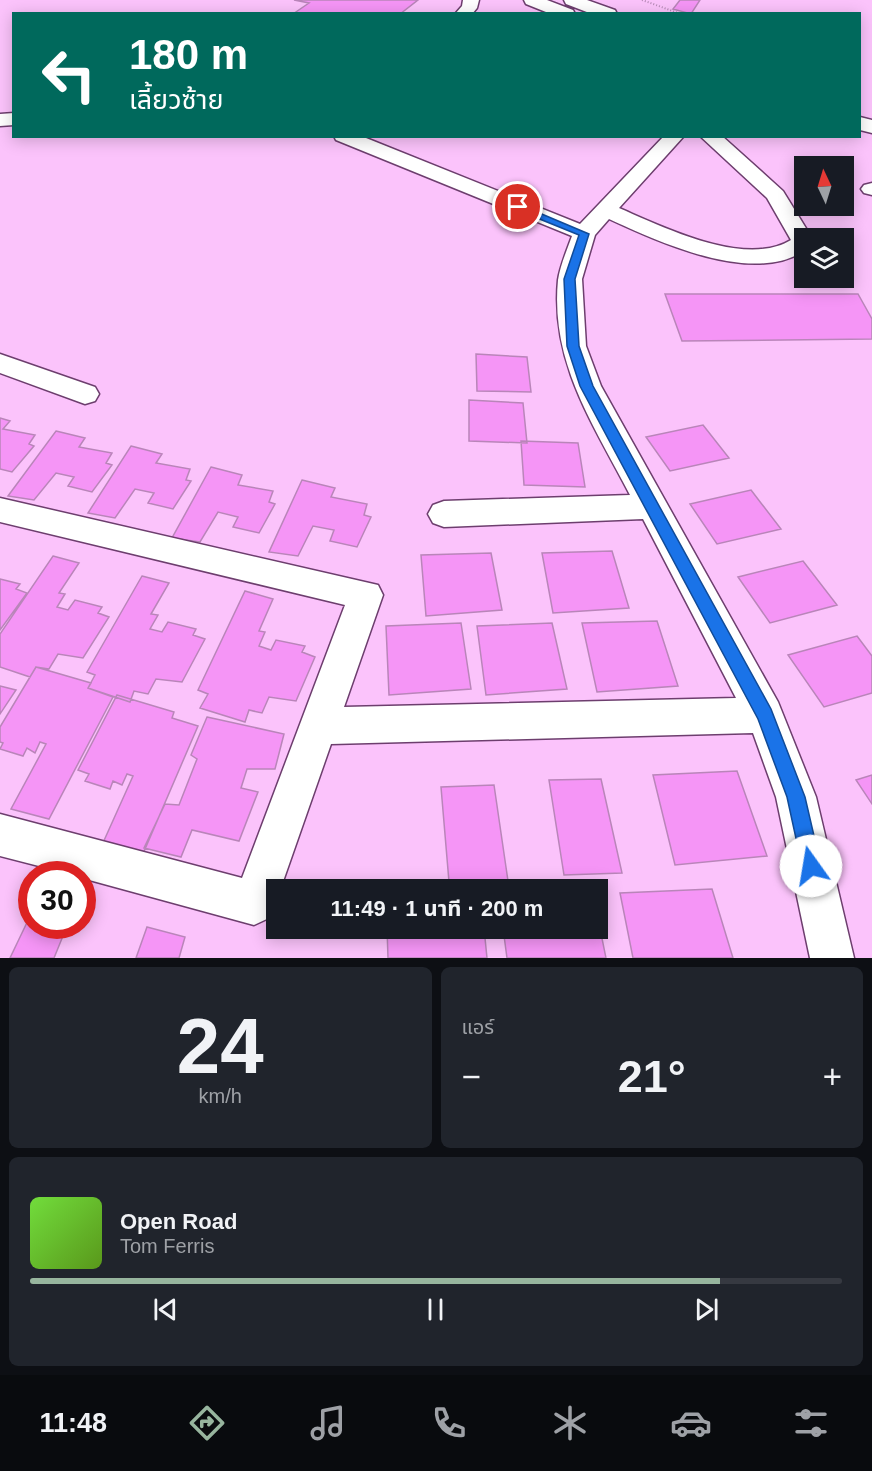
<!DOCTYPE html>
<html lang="th">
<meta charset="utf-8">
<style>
body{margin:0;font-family:Helvetica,"Noto Sans Thai",sans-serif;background:#20242c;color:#f1f3f6;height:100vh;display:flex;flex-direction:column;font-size:22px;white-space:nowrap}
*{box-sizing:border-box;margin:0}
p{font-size:20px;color:#9ea1a6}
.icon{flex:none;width:33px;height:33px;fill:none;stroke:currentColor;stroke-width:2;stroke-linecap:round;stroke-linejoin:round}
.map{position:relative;height:958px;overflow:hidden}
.details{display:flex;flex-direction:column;gap:9px;padding:9px;background:#0d0f14;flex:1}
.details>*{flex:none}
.banner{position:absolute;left:12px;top:12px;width:849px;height:126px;border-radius:0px;box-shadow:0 3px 15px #0003;background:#00695c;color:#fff;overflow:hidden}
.needle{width:39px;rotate:356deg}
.fabs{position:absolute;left:794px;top:156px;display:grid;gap:12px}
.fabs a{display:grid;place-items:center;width:60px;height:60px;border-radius:0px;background:#171b24;box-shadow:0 3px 15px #0003;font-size:30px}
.speed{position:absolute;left:18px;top:861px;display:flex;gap:12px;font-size:30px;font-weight:700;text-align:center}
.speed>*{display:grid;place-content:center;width:78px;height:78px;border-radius:50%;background:#171b24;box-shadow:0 3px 15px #0003;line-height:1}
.speed .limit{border:9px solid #d22;background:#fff;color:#111}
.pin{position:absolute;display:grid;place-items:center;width:51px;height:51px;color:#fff;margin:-26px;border:3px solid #fff;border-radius:50%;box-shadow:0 2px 6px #0007}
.me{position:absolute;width:66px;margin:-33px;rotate:347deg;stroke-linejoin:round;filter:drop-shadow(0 0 4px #0008)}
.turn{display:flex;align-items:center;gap:21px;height:126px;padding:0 18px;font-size:27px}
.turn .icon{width:78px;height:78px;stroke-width:2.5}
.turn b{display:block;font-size:42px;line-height:51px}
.big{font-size:45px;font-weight:700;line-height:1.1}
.details .tile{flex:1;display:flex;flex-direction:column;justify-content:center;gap:9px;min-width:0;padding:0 21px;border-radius:9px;background:#20242c}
.details .dial{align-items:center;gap:0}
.dial b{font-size:78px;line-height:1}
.song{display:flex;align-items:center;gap:18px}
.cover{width:72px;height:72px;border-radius:9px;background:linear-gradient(135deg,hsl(100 70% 55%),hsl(90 70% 35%))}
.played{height:6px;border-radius:3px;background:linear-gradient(90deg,#97b59e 85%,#363941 85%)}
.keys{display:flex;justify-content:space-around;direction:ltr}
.heat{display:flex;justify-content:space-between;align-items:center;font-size:33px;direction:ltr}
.details .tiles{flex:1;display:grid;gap:9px;grid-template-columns:1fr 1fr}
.tile:last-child{grid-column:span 2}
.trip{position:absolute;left:266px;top:879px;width:342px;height:60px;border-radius:0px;background:#171b24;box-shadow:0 3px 15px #0003;font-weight:700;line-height:60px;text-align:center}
.dock{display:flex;height:96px;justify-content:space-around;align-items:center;background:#090b0e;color:#9ea1a6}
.dock .icon{width:42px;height:42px}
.dock .on{color:#97b59e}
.dock b{font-size:27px;color:#f1f3f6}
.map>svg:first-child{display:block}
.building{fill:#f595f6;stroke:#b985b9;stroke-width:1.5}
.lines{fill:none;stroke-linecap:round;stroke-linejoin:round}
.minor-casing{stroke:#6d3e6e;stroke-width:3}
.major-casing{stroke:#6d3e6e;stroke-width:3}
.path{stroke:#b488b4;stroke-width:2;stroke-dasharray:1 2;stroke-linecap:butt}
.minor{fill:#fff;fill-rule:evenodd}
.major{fill:#fff;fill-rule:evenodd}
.route{fill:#1a73e8;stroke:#114b97;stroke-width:1.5}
</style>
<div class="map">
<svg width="872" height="958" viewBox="0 0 872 958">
<rect width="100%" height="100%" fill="#fbc3fb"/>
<path class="building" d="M294,0H418L400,14H293L309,3Z
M680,0H700L691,14L673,9Z
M665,294H858L872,319V339L682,341Z
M476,354L527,357L531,392L477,391Z
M469,400L523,403L527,443L469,441Z
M0,418L10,421L3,429L35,435L29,444L34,446L12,472L0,469Z
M703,425L729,458L670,471L646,437Z
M56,431L85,438L79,447L112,453L106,463L112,465L92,492L68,486L74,477L56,473L34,500L8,496Z
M521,441L578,443L585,487L524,485Z
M131,446L162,454L156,463L190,469L186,480L191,481L173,509L148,503L154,493L135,489L115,518L88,513Z
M211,467L242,475L238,485L273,491L269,502L275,504L259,533L233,527L238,517L218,512L200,542L172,538Z
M302,480L335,488L331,497L367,504L364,515L371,517L357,547L330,541L334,530L313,526L298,556L269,552Z
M751,490L781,529L717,544L690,504Z
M612,551L629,608L553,613L542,553Z
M491,553L502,610L426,616L421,555Z
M53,556L79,563L59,593L65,594L57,607L68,610L75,600L102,607L98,613L109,617L83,658L58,654L49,669L36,667L30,677L0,667V634Z
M803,561L837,605L770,623L738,577Z
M142,576L169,583L151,614L158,615L150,629L162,632L168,622L196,629L193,635L205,639L182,682L156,679L148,694L134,691L130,702L88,688L95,675L87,672Z
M0,579L20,584L16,589L27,593L0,630Z
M245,591L273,599L259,631L265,632L259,646L271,650L276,640L305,646L302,652L315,657L296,701L269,697L262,713L249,710L245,722L200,708L208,694L198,690Z
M657,621L678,686L597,692L582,623Z
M461,623L471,689L389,695L386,626Z
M552,623L567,689L486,695L477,626Z
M857,636L872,656V693L824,707L788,655Z
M36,667L91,683L88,688L113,697L49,819L11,809L46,744L40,742L35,753L27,748L23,756L0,749L3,743L0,742V727Z
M0,686L16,690L0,714Z
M117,695L174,712L172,718L198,726L142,856L102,845L133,776L127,774L122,785L113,781L110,789L85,781L89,774L78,770Z
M207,717L284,734L275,769H247L241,788L258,792L239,841L192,830L181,857L144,848L165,804L179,805L197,759L191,755Z
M737,771L767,856L675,865L653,775Z
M872,775V804L856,780Z
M601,779L622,873L564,875L549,780Z
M494,785L508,881L449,882L441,787Z
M712,889L733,958H633L620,893Z
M32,912V926H67L54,958H10Z
M597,914L606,958H507L503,928H597Z
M147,927L185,937L179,958H136Z
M387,928H484L487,958H388Z"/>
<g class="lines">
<defs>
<path id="minor" d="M463,0H479L477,8L472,14H455L462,6Z
M14,113V125L0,126V114Z
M334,136H361L580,224L664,136H684L619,208C663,227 745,268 791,240L767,198L700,136H722L783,191L812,238H804V251C752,285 659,242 609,219L595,235L582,279L586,346L601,386L778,702L816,797L854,958H810L776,797L753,733L331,744L280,890H276V902L269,918L254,925L82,878V874H70L0,856V814L242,878L345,605L0,522V498L378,585L383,595L344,707L736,698L643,519L444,527L433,523L428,514L433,505L444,501L630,495C594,425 550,363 558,280C560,266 567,250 572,236L336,140Z
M872,183V195L864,193L861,189L864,185Z
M0,354L95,387L99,394L95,401L85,404L0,373Z"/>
<path id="major" d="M524,0H547L573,10L575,14H551L526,4Z
M564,0H587L615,10L617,14H592L566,4Z
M860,117L872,120V133L860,130Z"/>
</defs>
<use href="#minor" class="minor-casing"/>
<use href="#major" class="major-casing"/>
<path class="path" d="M642,0L681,14"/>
<use href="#minor" class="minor"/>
<use href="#major" class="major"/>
</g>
<path class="route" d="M518,204L589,234L575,279L579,346L593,386L771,709L805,797L821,866L818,873L811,876L804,873L802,866L787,797L758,719L580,386L567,346L564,279L579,235L515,209L513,207Z"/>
</svg>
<div class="fabs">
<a><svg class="needle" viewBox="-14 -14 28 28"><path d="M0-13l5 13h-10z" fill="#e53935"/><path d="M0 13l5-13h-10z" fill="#9ea1a6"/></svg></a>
<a><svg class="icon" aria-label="layers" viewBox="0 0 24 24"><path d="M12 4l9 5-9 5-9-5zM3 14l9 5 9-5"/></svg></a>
</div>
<div class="speed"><div class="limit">30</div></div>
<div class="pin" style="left:518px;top:207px;background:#d93025"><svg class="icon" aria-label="arrive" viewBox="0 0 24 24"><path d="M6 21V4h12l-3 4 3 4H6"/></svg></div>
<svg class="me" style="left:811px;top:866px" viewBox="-20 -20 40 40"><circle r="19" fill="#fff"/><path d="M0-13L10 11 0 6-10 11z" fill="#1a73e8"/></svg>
<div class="trip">11:49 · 1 นาที · 200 m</div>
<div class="banner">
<div class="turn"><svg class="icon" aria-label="left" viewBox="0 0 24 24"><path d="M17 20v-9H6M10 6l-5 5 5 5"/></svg><div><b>180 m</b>เลี้ยวซ้าย</div></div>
</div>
</div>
<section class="details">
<div class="tiles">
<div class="tile dial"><b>24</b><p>km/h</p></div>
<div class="tile"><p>แอร์</p>
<div class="heat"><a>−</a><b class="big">21°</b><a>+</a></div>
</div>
<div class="tile">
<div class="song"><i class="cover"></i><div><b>Open Road</b><p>Tom Ferris</p></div></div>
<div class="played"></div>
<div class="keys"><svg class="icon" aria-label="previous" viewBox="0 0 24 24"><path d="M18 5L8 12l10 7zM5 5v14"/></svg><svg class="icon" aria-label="pause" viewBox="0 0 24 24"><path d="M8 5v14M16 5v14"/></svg><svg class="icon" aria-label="next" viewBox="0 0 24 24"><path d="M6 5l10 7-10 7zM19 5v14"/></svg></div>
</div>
</div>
</section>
<nav class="dock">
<b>11:48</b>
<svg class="icon on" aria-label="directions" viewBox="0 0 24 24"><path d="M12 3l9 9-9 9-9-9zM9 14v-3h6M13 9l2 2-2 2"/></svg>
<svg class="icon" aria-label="music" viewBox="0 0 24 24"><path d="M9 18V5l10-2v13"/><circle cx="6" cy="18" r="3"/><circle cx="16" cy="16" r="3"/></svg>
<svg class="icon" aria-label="phone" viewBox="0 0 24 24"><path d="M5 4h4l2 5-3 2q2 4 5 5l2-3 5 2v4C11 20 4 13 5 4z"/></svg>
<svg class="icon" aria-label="climate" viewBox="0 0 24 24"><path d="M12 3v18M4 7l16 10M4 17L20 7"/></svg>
<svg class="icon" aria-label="car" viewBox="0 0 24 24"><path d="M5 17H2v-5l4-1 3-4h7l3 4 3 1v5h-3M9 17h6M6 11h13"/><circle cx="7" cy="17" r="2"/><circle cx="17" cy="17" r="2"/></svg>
<svg class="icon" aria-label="filters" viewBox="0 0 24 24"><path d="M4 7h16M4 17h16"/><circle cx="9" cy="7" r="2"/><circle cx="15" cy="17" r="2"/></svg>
</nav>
